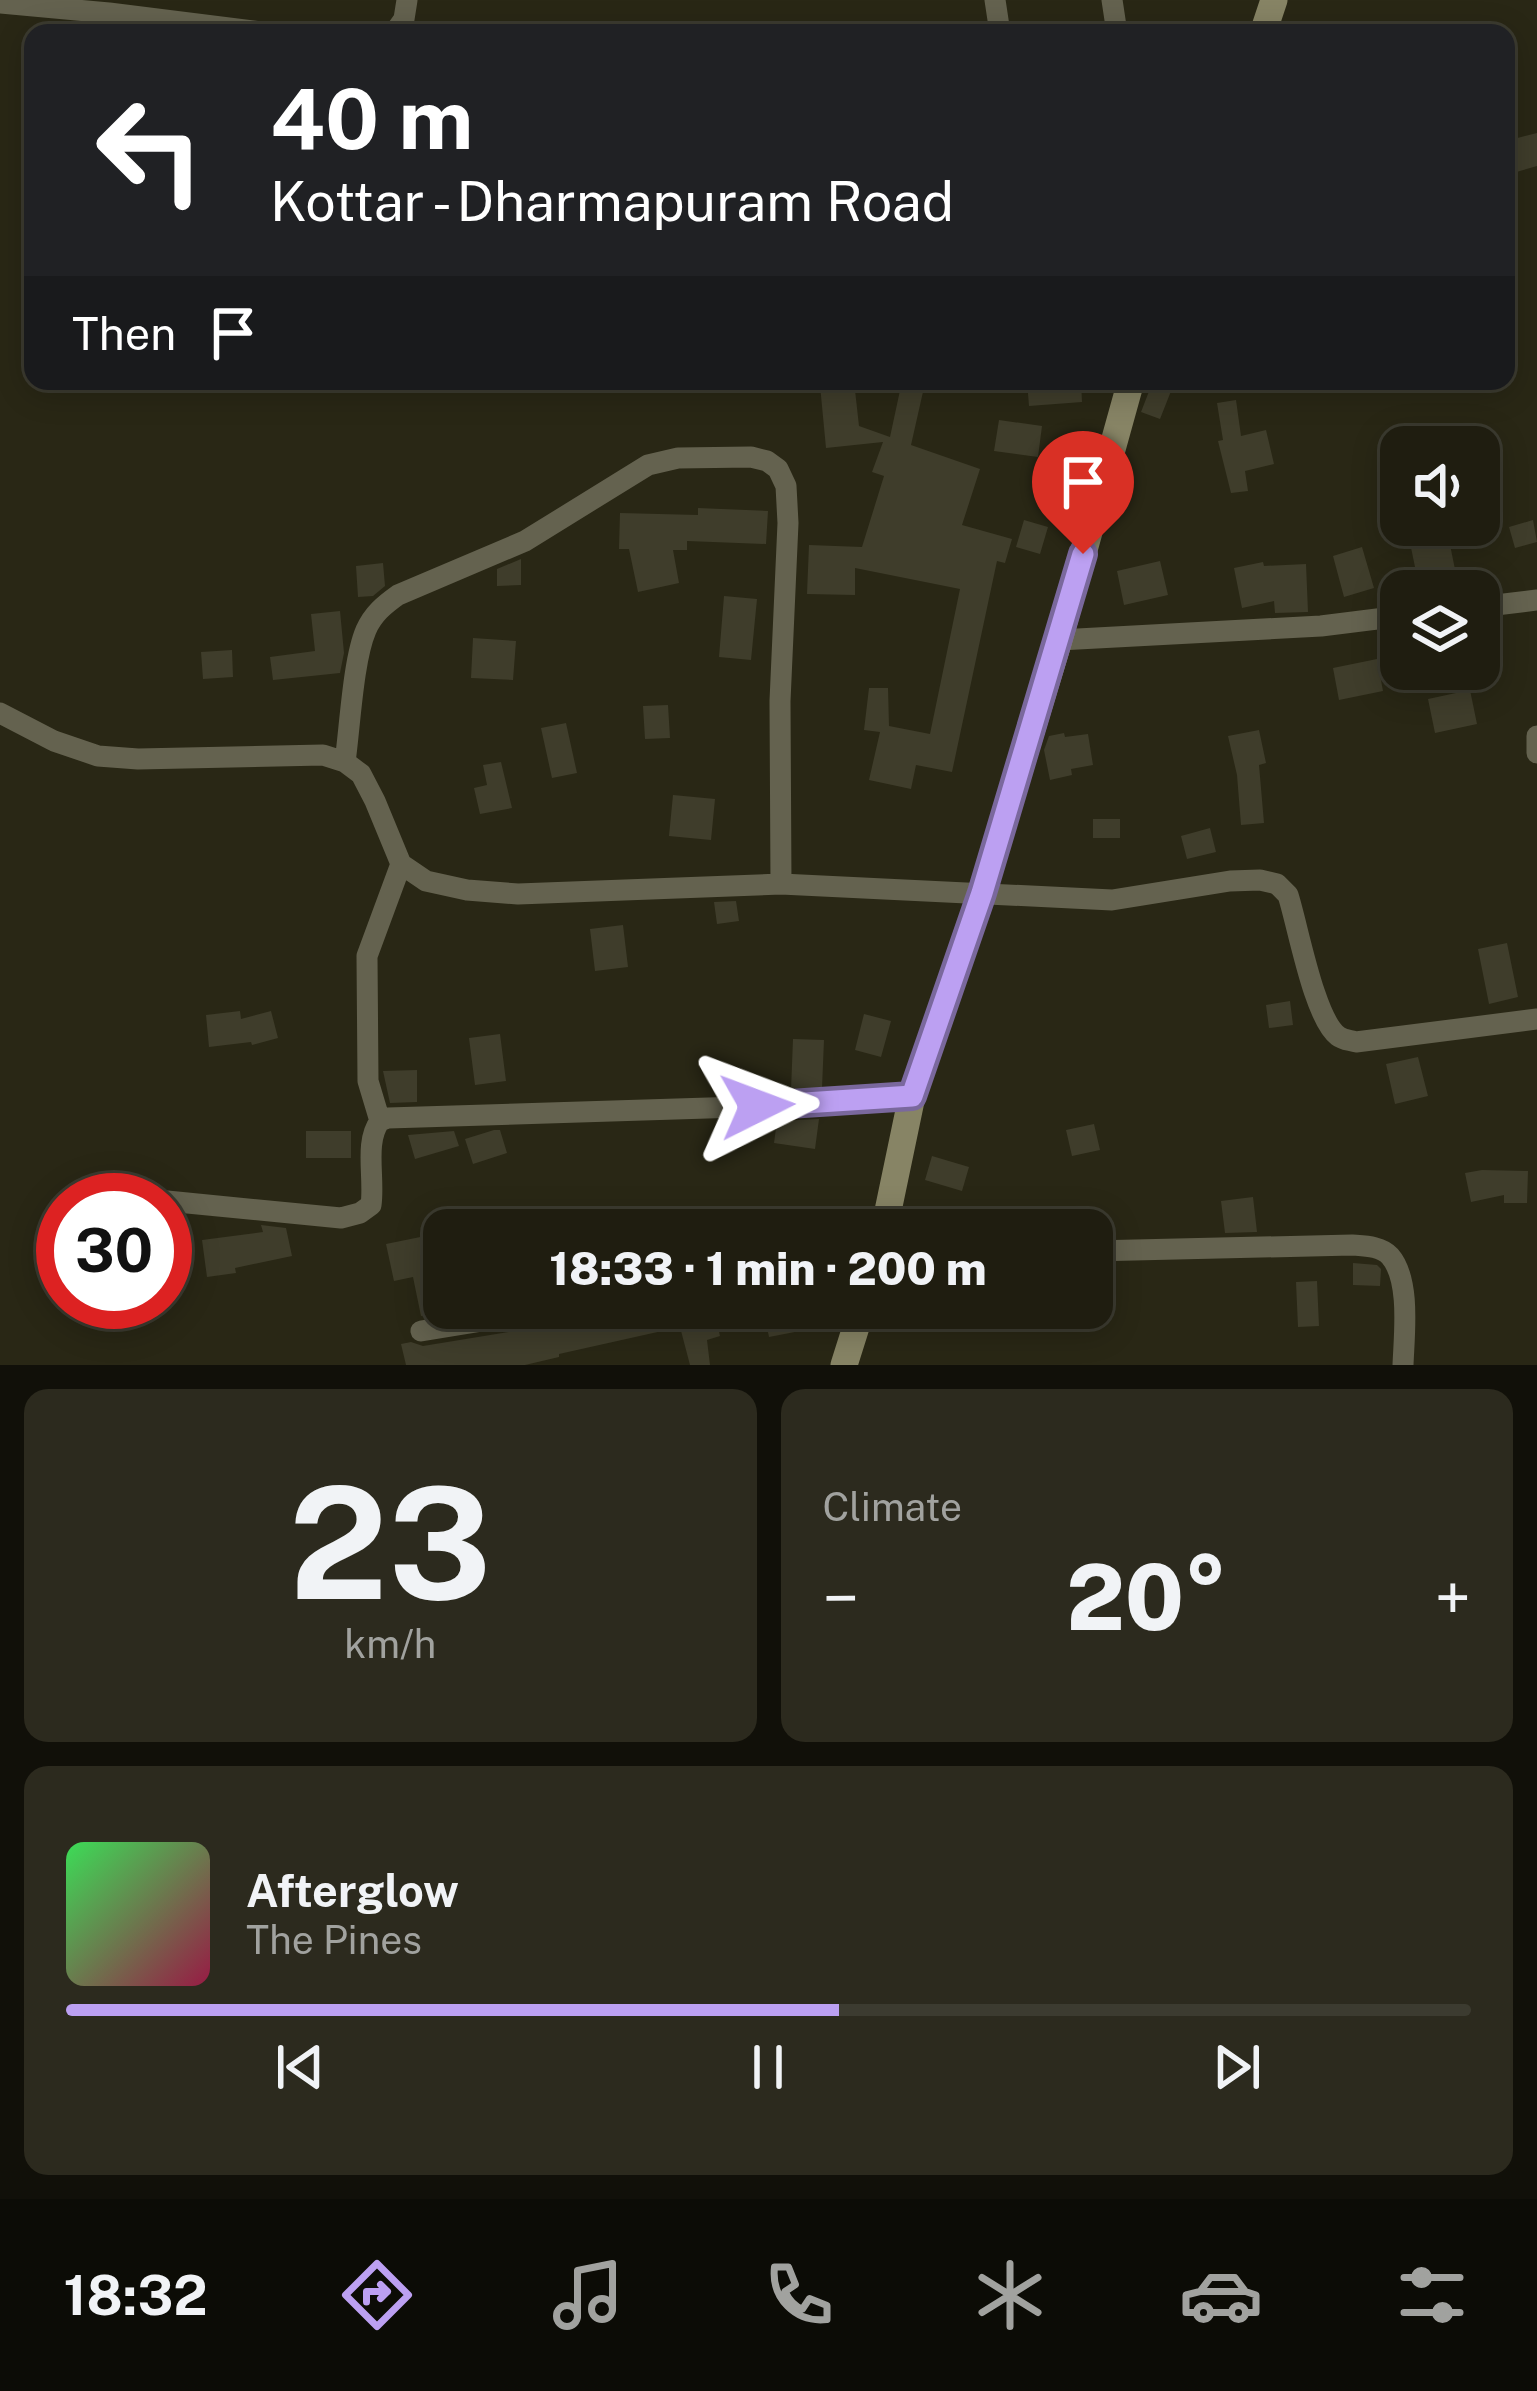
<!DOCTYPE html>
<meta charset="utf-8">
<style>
body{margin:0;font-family:"Public Sans",sans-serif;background:#2c2a1e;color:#f1f3f6;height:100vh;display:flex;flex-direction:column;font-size:45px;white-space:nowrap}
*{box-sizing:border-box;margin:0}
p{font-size:39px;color:#a1a29f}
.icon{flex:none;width:66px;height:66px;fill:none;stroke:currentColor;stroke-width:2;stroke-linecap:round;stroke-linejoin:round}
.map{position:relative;height:1365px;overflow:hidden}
.panel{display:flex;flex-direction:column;gap:24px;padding:24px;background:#111009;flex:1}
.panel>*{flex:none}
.banner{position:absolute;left:24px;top:24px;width:1491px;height:366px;border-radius:24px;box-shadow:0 6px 30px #0003,0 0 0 3px #3c3b30;background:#202124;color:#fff;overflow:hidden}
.tools{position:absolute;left:1380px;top:426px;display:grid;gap:24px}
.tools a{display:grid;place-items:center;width:120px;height:120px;border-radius:24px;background:#1f1d10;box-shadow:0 6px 30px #0003,0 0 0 3px #3c3b30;font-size:60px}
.speed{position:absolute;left:36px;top:1173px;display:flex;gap:24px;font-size:60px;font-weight:700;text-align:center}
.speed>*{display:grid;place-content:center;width:156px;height:156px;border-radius:50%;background:#1f1d10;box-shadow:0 6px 30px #0003,0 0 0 3px #3c3b30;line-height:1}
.speed .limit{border:18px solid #d22;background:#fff;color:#111}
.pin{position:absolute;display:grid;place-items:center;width:102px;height:102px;color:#fff;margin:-123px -51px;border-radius:50% 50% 50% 0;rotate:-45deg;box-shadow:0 0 12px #0007}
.pin .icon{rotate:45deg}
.me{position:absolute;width:132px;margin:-66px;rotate:87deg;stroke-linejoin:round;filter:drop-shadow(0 0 9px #0008)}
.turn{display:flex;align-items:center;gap:42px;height:252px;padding:0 48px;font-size:54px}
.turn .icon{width:156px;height:156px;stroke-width:2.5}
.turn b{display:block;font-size:84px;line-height:102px}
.then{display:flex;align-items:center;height:114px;padding:0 48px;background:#0003;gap:24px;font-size:45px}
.big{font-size:90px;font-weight:800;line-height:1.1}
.panel .card{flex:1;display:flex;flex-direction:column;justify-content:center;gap:18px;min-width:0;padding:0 42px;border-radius:24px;background:#2c2a1e}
.panel .dial{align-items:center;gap:0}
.dial b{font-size:156px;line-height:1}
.song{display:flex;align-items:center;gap:36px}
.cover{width:144px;height:144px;border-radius:18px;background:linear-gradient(135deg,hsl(130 70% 55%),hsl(340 70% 35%))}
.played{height:12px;border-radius:6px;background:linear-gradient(90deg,#bca0f2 55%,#3c3b30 55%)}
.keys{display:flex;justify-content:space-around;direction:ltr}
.heat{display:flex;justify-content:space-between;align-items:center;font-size:66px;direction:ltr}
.panel .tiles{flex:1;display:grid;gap:24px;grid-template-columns:1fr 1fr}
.card:last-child{grid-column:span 2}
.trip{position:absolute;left:423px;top:1209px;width:690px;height:120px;border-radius:24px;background:#1f1d10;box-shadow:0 6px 30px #0003,0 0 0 3px #3c3b30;font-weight:800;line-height:120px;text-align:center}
.tabs{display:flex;height:192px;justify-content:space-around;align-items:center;background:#0c0c06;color:#a1a29f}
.tabs .icon{width:84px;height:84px}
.tabs .current{color:#bca0f2}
.tabs b{font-size:54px;color:#f1f3f6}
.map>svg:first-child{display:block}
.building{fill:#3f3d2b}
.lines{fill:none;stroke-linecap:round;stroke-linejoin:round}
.minor{stroke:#64624f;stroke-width:21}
.secondary{stroke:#878465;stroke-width:27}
.route-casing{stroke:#7a689d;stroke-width:30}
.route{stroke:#bca0f2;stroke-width:21}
</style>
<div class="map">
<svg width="1537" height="1365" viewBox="0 0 1537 1365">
<rect width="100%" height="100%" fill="#292715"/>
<path class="building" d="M1537,133V166L1513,173L1506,141Z
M854,381L859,426L890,437L902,381L925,383L911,445L980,469L962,525L1012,539L1005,563L997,561L952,772L916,765L911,789L869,780L880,732L864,730L869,688H888L889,726L930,734L960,589L855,568V595L807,594L809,545L862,547L884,476L872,472L883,442L826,448L820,385Z
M1027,381H1081L1082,402L1029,406Z
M1153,381H1175L1160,419L1141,412Z
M1236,400L1241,436L1266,430L1274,464L1245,471L1248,491L1231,493L1218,441L1223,440L1217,403Z
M999,420L1042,426L1038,457L994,451Z
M698,508L768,511L766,544L687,541V550H673L679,583L638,592L629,549H619L620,513L698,515Z
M1024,520L1048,527L1040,554L1016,547Z
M1533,520L1537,542L1515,548L1509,527Z
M1447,530L1458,584L1420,591L1409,538Z
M1362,547L1374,588L1344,597L1333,556Z
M521,559V585L497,586V569Z
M1160,561L1168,595L1124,605L1117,571Z
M1263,562L1264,566L1306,564L1308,612L1275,613L1274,601L1242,608L1234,568Z
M383,563L385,586L373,596L358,597L356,566Z
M724,596L757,599L751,660L719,657Z
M340,611L344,653L340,673L273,680L270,657L315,651L311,614Z
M473,638L516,641L513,680L471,678Z
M232,650L233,677L203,679L201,652Z
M1377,659L1383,691L1339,700L1333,668Z
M1470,690L1477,724L1435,733L1428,699Z
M668,705L670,738L645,739L643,706Z
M566,723L577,773L552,778L541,728Z
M1259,730L1266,763L1259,765L1264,823L1241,825L1237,775L1228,736Z
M1064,733L1065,737L1088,734L1093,765L1071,769L1072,775L1050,780L1044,750L1049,736Z
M501,762L512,808L480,814L474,788L487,785L483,765Z
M673,795L715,799L711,840L669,836Z
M1093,819H1120V838H1093Z
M1210,828L1216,852L1187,859L1181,836Z
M736,901L739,921L717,924L714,902Z
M623,925L628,967L595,971L590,929Z
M1507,943L1518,997L1489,1004L1478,949Z
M1290,1001L1293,1025L1269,1028L1266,1005Z
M240,1011L241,1019L271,1011L278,1038L252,1045L251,1042L209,1047L206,1015Z
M864,1014L891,1021L881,1057L855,1050Z
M500,1034L506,1081L475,1085L469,1038Z
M793,1039L824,1040L822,1088L791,1090Z
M1418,1057L1428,1096L1395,1104L1386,1064Z
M417,1070V1102L390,1103L383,1071Z
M819,1119L815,1149L774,1143L777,1121Z
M1094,1124L1100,1150L1072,1156L1066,1130Z
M494,1130H500L507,1153L473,1164L465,1139Z
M306,1131H351V1158H306Z
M454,1131L459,1146L415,1159L408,1135Z
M932,1156L969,1167L962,1191L925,1180Z
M1482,1170L1528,1171L1527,1203H1504V1195L1471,1202L1465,1173Z
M1253,1197L1257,1232L1225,1233L1221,1201Z
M957,1207L950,1230H902L905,1218Z
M261,1225L286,1228L292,1256L235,1268L236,1273L207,1277L202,1240L263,1232Z
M435,1234L441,1263L432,1264L442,1308H469L421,1316L413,1277L394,1281L386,1244Z
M1353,1263L1377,1265L1381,1269L1380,1286L1353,1285Z
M1317,1281L1319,1326L1298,1327L1296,1282Z
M577,1308H587L588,1317L625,1308H729L730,1315L716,1319L720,1336L707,1340L710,1365H690L680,1327L559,1354V1357L525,1365H406L401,1344L411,1342L423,1346L564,1323L572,1319Z
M795,1308L800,1331L769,1337L764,1313Z"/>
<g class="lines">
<path class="minor" d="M995,0L1000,33
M1112,0L1117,33
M0,3L109,13L269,33
M394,33L404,19L407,0
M1479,607L1537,600
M1059,640L1321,626L1401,616
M0,713L54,741L98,756L138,759L323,755L345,762L361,774L375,801L401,864L426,881L467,890L518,894L781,884L1112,900L1230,881L1260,880L1277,884L1288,895C1298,926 1314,1018 1338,1036C1343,1040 1349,1040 1356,1042L1537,1019
M1537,736V753
M345,762C350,727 353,660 366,630C373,614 384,605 398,595L525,541L648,465L678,458L751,457L767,461L778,469L786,486L788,523L780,701L781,884
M380,1121L368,1081L367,956L401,864
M167,1201L341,1218L360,1213L371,1205C375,1178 364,1142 380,1121L388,1118L803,1105L912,1096
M1092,1251L1352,1245C1365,1246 1381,1246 1390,1256C1411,1280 1404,1336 1403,1365
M421,1331L562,1308"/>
<path class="secondary" d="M1263,33L1274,0
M884,1230L912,1096L982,893L1059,640L1131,381
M844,1365L862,1308"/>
</g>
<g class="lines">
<defs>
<path id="route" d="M757,1106L912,1096L982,893L1083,554"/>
</defs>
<use href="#route" class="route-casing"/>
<use href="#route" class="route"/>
</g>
</svg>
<div class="tools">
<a><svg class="icon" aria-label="sound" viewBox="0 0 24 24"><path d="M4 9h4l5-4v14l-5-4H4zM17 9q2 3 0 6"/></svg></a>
<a><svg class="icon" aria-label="layers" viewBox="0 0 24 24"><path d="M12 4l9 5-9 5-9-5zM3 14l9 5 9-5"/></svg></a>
</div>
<div class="speed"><div class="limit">30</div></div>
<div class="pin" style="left:1083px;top:554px;background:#d93025"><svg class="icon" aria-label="arrive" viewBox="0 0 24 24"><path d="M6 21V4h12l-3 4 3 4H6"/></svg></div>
<svg class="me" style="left:757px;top:1106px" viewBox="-20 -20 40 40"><path d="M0-17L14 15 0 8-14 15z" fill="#bca0f2" stroke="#fff" stroke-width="4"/></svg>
<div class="trip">18:33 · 1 min · 200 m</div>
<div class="banner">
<div class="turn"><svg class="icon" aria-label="left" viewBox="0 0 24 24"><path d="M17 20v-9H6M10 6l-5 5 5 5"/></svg><div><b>40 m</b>Kottar - Dharmapuram Road</div></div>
<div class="then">Then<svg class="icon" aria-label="arrive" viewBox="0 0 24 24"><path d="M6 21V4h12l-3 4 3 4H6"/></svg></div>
</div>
</div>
<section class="panel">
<div class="tiles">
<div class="card dial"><b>23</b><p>km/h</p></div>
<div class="card"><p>Climate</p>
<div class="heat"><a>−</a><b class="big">20°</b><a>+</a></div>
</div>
<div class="card">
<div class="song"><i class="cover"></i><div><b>Afterglow</b><p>The Pines</p></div></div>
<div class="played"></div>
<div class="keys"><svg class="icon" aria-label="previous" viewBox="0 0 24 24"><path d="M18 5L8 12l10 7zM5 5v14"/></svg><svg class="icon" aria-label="pause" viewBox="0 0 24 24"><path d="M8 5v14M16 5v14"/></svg><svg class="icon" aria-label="next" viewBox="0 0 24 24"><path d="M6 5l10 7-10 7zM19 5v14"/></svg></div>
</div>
</div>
</section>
<nav class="tabs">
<b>18:32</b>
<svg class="icon current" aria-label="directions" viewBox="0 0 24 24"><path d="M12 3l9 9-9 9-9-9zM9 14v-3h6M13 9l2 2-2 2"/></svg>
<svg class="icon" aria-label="music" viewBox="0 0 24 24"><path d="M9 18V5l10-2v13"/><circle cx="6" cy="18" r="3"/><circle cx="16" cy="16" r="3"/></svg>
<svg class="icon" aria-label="phone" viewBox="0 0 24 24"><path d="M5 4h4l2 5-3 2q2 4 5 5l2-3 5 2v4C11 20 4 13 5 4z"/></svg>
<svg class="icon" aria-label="climate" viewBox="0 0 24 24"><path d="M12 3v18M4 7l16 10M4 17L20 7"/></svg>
<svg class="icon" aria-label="car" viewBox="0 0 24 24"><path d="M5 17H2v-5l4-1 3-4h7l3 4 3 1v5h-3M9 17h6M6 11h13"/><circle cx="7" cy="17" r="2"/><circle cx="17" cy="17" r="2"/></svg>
<svg class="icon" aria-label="filters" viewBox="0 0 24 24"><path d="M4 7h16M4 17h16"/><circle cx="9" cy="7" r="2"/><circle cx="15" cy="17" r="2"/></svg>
</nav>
